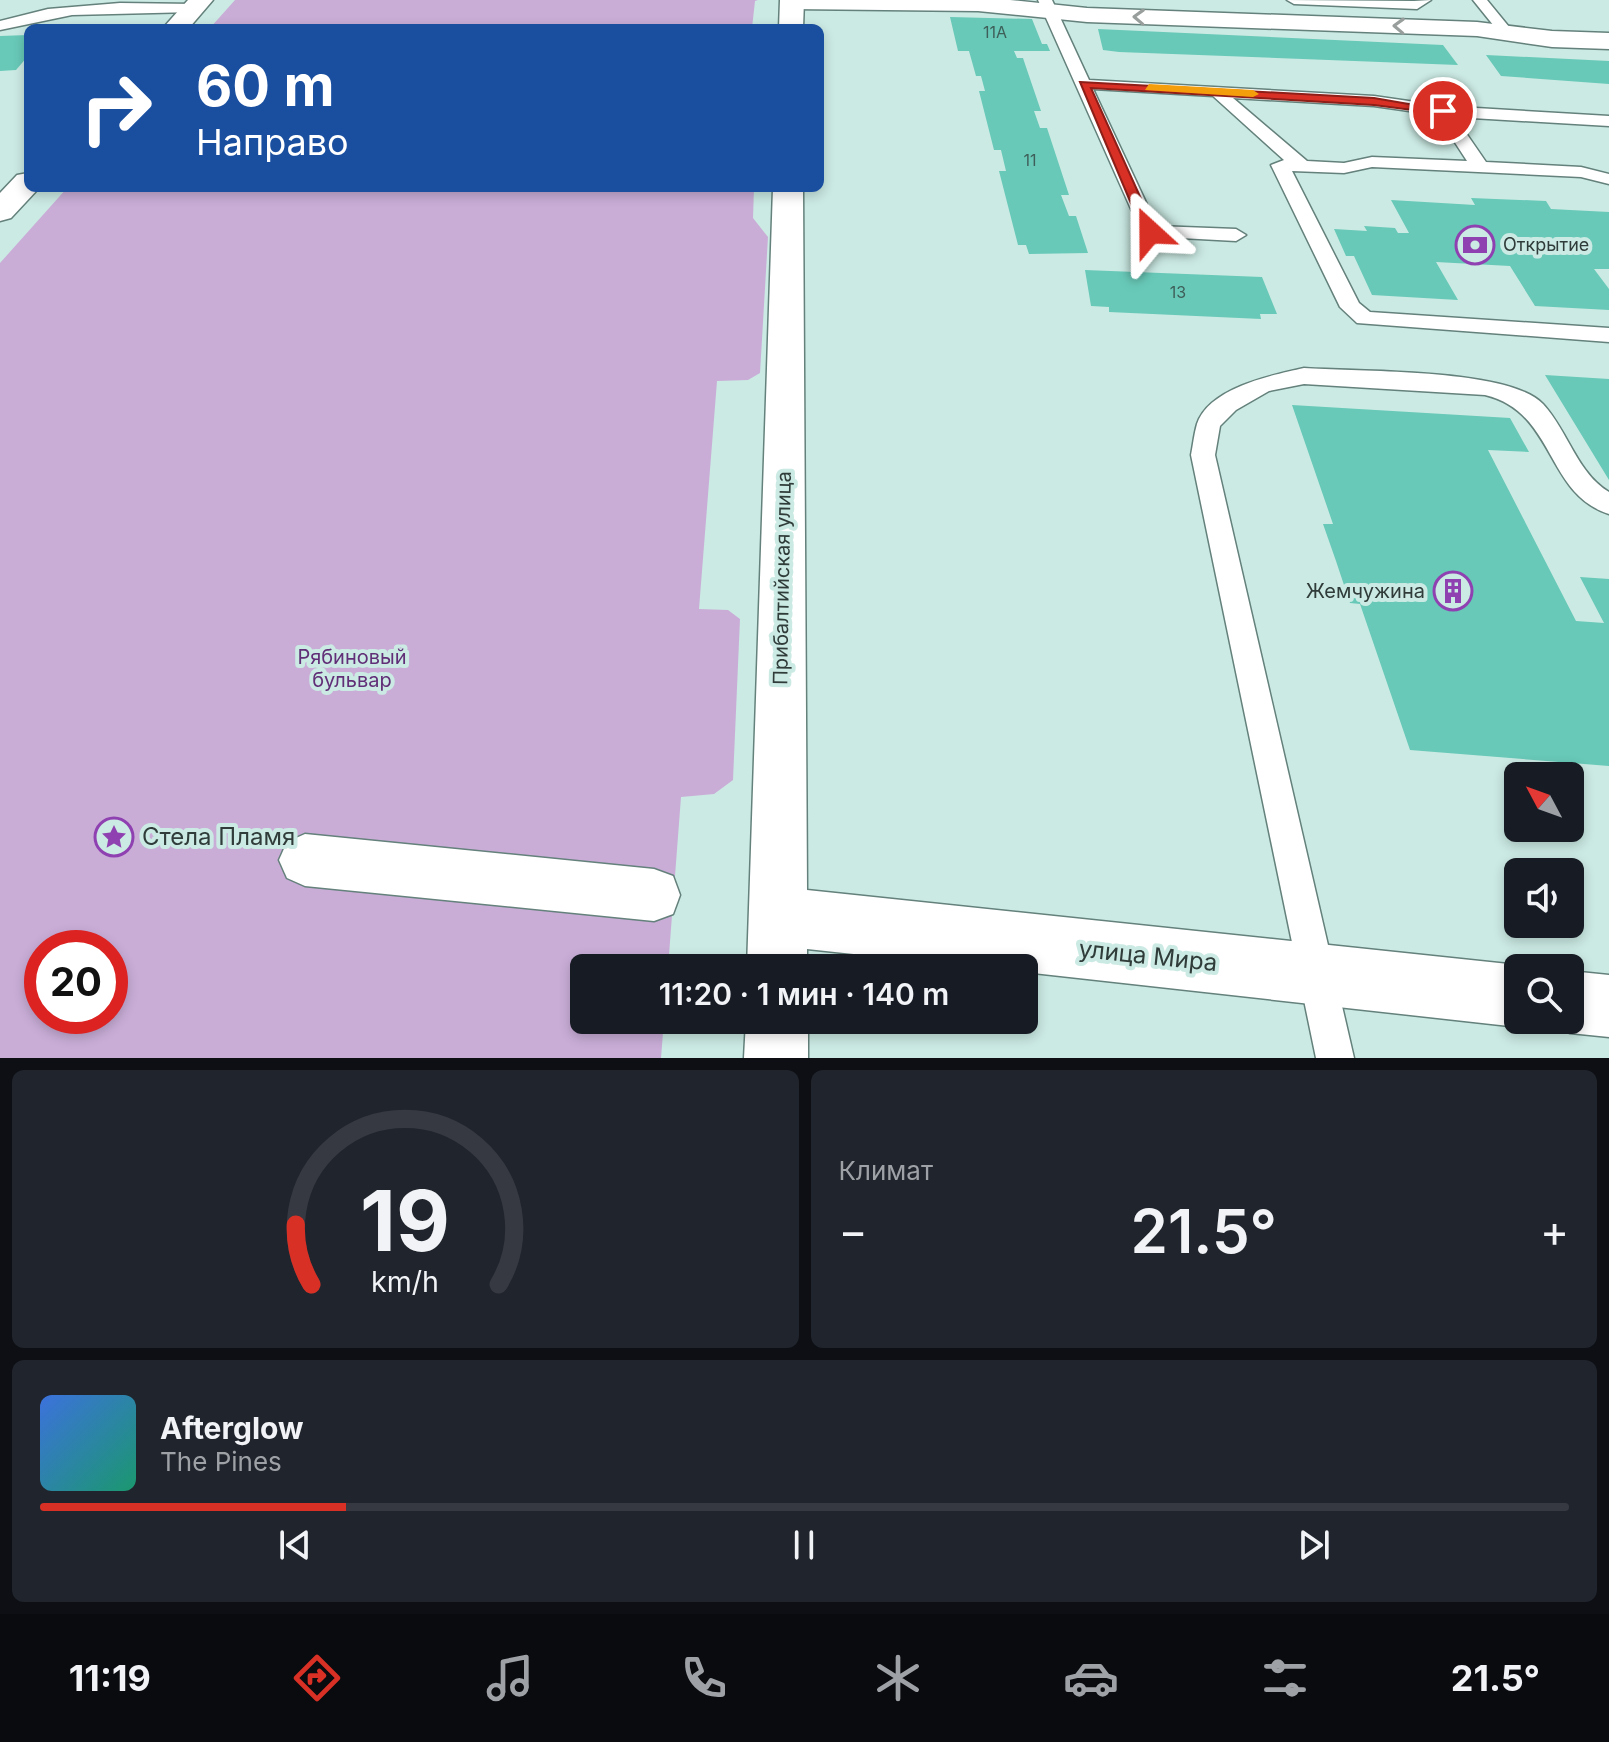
<!DOCTYPE html>
<html lang="ru">
<meta charset="utf-8">
<style>
body{margin:0;font-family:Inter,sans-serif;background:#20242c;color:#f1f3f6;height:100vh;display:flex;flex-direction:column;font-size:30px;white-space:nowrap}
*{box-sizing:border-box;margin:0}
p{font-size:26px;color:#9ea1a6}
.icon{flex:none;width:44px;height:44px;fill:none;stroke:currentColor;stroke-width:2;stroke-linecap:round;stroke-linejoin:round}
.map{position:relative;height:1058px;overflow:hidden}
.details{display:flex;flex-direction:column;gap:12px;padding:12px;background:#0d0f14;flex:1}
.details>*{flex:none}
.hud{position:absolute;left:24px;top:24px;width:800px;height:168px;border-radius:12px;box-shadow:0 4px 12px #0003;background:#1a4fa0;color:#fff;overflow:hidden}
.needle{width:52px;rotate:311deg}
.tools{position:absolute;left:1504px;top:762px;display:grid;gap:16px}
.tools a{display:grid;place-items:center;width:80px;height:80px;border-radius:12px;background:#171b24;box-shadow:0 4px 12px #0003;font-size:40px}
.speed{position:absolute;left:24px;top:930px;display:flex;gap:16px;font-size:40px;font-weight:700;text-align:center}
.speed>*{display:grid;place-content:center;width:104px;height:104px;border-radius:50%;background:#171b24;box-shadow:0 4px 12px #0003;line-height:1}
.speed .limit{border:12px solid #d22;background:#fff;color:#111}
.pin{position:absolute;display:grid;place-items:center;width:68px;height:68px;color:#fff;margin:-34px;border:4px solid #fff;border-radius:50%;box-shadow:0 2px 8px #0007}
.me{position:absolute;width:88px;margin:-44px;rotate:336deg;stroke-linejoin:round;filter:drop-shadow(0 0 6px #0008)}
.turn{display:flex;align-items:center;gap:28px;height:168px;padding:0 40px;font-size:36px}
.turn .icon{width:104px;height:104px;stroke-width:2.5}
.turn b{display:block;font-size:56px;line-height:68px}
.big{font-size:60px;font-weight:600;line-height:1.1}
.details .tile{flex:1;display:flex;flex-direction:column;justify-content:center;gap:12px;min-width:0;padding:0 28px;border-radius:12px;background:#20242c}
.details .dial{align-items:center;gap:0}
.dial svg{height:208px;overflow:visible;fill:none;stroke:#363941;stroke-width:7;stroke-linecap:round;text-anchor:middle}
.dial text{fill:#f1f3f6;stroke:none}
.song{display:flex;align-items:center;gap:24px}
.cover{width:96px;height:96px;border-radius:12px;background:linear-gradient(135deg,hsl(220 70% 55%),hsl(160 70% 35%))}
.played{height:8px;border-radius:4px;background:linear-gradient(90deg,#d93025 20%,#363941 20%)}
.keys{display:flex;justify-content:space-around;direction:ltr}
.heat{display:flex;justify-content:space-between;align-items:center;font-size:44px;direction:ltr}
.details .tiles{flex:1;display:grid;gap:12px;grid-template-columns:1fr 1fr}
.tile:last-child{grid-column:span 2}
.trip{position:absolute;left:570px;top:954px;width:468px;height:80px;border-radius:12px;background:#171b24;box-shadow:0 4px 12px #0003;font-weight:600;line-height:80px;text-align:center}
.dock{display:flex;height:128px;justify-content:space-around;align-items:center;background:#090b0e;color:#9ea1a6}
.dock .icon{width:56px;height:56px}
.dock .selected{color:#d93025}
.dock b{font-size:36px;color:#f1f3f6}
.map>svg:first-child{display:block}
.green{fill:#c9add7;fill-rule:evenodd}
.building{fill:#68c9b8}
.lines{fill:none;stroke-linecap:round;stroke-linejoin:round}
.service-casing{stroke:#64817b;stroke-width:3}
.pedestrian-casing{stroke:#64817b;stroke-width:3}
.minor-casing{stroke:#64817b;stroke-width:3}
.tertiary-casing{stroke:#64817b;stroke-width:3}
.service{fill:#fff;fill-rule:evenodd}
.pedestrian{fill:#fff;fill-rule:evenodd}
.minor{fill:#fff;fill-rule:evenodd}
.tertiary{fill:#fff;fill-rule:evenodd}
.oneway{stroke:#989e9c}
.route{fill:#d93025;stroke:#8d1f18;stroke-width:2}
.slow{fill:#f59e0b}
.labels{text-anchor:middle;stroke-width:8;stroke-linejoin:round;paint-order:stroke}
.number-label{font-size:16px;fill:#3e5f59}
.far-poi-label{font-size:18px;fill:#303c39;stroke:#cbeae3;text-anchor:start}
.street-label{font-size:20px;fill:#303c39;stroke:#cbeae3}
.poi-label{font-size:20px;fill:#303c39;stroke:#cbeae3;text-anchor:end}
.park-label{font-size:20px;fill:#612f77;stroke:#cbeae3}
.near-poi-label{font-size:24px;fill:#303c39;stroke:#cbeae3;text-anchor:start}
.near-street-label{font-size:24px;fill:#303c39;stroke:#cbeae3}
</style>
<div class="map">
<svg width="1609" height="1058" viewBox="0 0 1609 1058">
<rect width="100%" height="100%" fill="#cbeae3"/>
<path class="green" d="M235,0H758L755,1L752,28H210Z
M67,188H754L753,218L768,237L760,373L748,380L717,381L699,609L728,610L740,619L733,780L714,794L681,797L668,968H584V1020H664L661,1058H0V263ZM42,948H110V1016H42Z"/>
<path class="building" d="M950,17L1032,19L1042,44H1047L1050,51H1014L1017,58H1023L1026,67L1041,111H1034L1040,128H1047L1069,195H1061L1069,216H1076L1088,253L1029,254L1026,245H1018L999,171H1006L1001,150H994L979,91H985L981,76H976L969,51H958Z
M1098,29L1443,45L1458,65L1119,52L1103,50Z
M28,35V56L16,70L0,71V36Z
M1486,55L1609,61V84L1501,76Z
M1471,198L1546,201L1551,209L1609,212V269H1594L1609,289V310L1535,306L1510,266L1436,262L1458,300L1372,295L1354,256H1346L1334,229L1367,231L1364,226L1395,228L1398,233H1409L1391,200L1475,205Z
M1085,270L1262,277L1277,314H1260L1261,319L1109,312V307L1091,306Z
M1545,375L1609,379V480Z
M1292,405L1510,418L1529,452L1488,450L1576,621L1604,623L1580,577L1609,579V766L1410,750L1360,604L1350,603L1336,561L1323,524H1333Z"/>
<g class="lines">
<defs>
<path id="service" d="M1038,0H1052L1089,80L1374,96L1443,106L1609,116V126L1455,117L1486,162L1581,167L1609,174V184L1581,177L1372,167L1344,173L1292,171L1359,303L1370,312L1609,328V342L1357,323L1340,307L1271,165L1284,160L1213,96L1093,89L1157,226L1236,229L1246,235L1236,241L1143,236ZM1233,98L1374,106L1437,115L1467,161L1372,157L1344,163L1307,161Z
M1287,0L1414,1L1431,0L1417,9L1294,4Z
M1473,0H1487L1514,33L1512,36H1502Z
M120,3L194,4L201,8L194,12L72,15L0,30V21L48,9Z
M1304,368C1357,372 1510,368 1543,404C1568,431 1577,473 1609,492V514C1545,494 1556,412 1485,395L1304,384L1269,391L1236,410L1220,426L1215,455L1354,1058H1316L1191,455C1193,445 1194,434 1197,424C1209,388 1272,375 1304,368Z"/>
<path id="pedestrian" d="M305,834L654,869L673,876L680,895L673,914L654,921L305,886L287,878L279,860L287,842Z"/>
<path id="minor" d="M781,0H1010L1087,8L1477,22L1552,31L1609,33V49L1552,47L1477,36L1087,22L978,11L792,9L784,7Z"/>
<path id="tertiary" d="M188,0H213L189,28H163Z
M780,0H804L803,28H779Z
M28,173V188H39L11,218L0,221V193L17,175Z
M773,188H803L807,890L1518,965L1525,968H1518V1020H1535L1518,1027L1024,972V968H983L807,949V968H747Z
M1570,971L1609,975V1037L1570,1033L1548,1024L1546,1020H1570Z
M746,1020H808V1058H744Z"/>
</defs>
<use href="#service" class="service-casing"/>
<use href="#pedestrian" class="pedestrian-casing"/>
<use href="#minor" class="minor-casing"/>
<use href="#tertiary" class="tertiary-casing"/>
<use href="#service" class="service"/>
<use href="#pedestrian" class="pedestrian"/>
<use href="#minor" class="minor"/>
<use href="#tertiary" class="tertiary"/>
</g>
<defs><path id="oneway-chevron" d="M-2-3.5L2.5 0L-2 3.5" fill="none" stroke-width="1.6" stroke-linecap="round" stroke-linejoin="round" transform="scale(2)"/></defs>
<g class="oneway">
<use href="#oneway-chevron" transform="translate(1139 17) rotate(-178)"/>
<use href="#oneway-chevron" transform="translate(1399 26) rotate(-178)"/>
</g>
<path class="route" d="M1080,82L1374,98L1449,111L1443,114L1374,105L1091,88L1156,232L1150,236L1143,232Z"/>
<path class="slow" d="M1149,84L1253,90L1259,94L1253,97L1145,90Z"/>
<defs>
<symbol id="bank-ring" viewBox="-11 -11 22 22"><circle r="9.5" fill="#cbeae3" stroke="#8f41b1" stroke-width="1.5"/><path d="M-6-4H6V4H-6ZM0-2.3a2.3 2.3 0 1 0 0 4.6a2.3 2.3 0 1 0 0-4.6Z" fill="#8f41b1"/></symbol>
<symbol id="building-ring" viewBox="-11 -11 22 22"><circle r="9.5" fill="#cbeae3" stroke="#8f41b1" stroke-width="1.5"/><path d="M-4-6H4V6H1V3H-1V6H-4ZM-2.5-4.3h1.7v1.8h-1.7ZM.8-4.3h1.7v1.8H.8ZM-2.5-1h1.7V.8h-1.7ZM.8-1h1.7V.8H.8Z" fill="#8f41b1"/></symbol>
<symbol id="sight-ring" viewBox="-11 -11 22 22"><circle r="9.5" fill="#cbeae3" stroke="#8f41b1" stroke-width="1.5"/><path d="M0-6L1.8-2.2L6-1.7L2.9 1.2L3.7 5.4L0 3.3L-3.7 5.4L-2.9 1.2L-6-1.7L-1.8-2.2Z" fill="#8f41b1"/></symbol>
</defs>
<g fill-rule="evenodd">
<use href="#bank-ring" x="1453" y="223" width="44" height="44"/>
<use href="#building-ring" x="1431" y="569" width="44" height="44"/>
<use href="#sight-ring" x="92" y="815" width="44" height="44"/>
</g>
<g class="labels">
<g class="number-label">
<text x="995" y="38">11А</text>
<text x="1030" y="166">11</text>
<text x="1178" y="298">13</text>
</g>
<g class="far-poi-label">
<text x="1503" y="251">Открытие</text>
</g>
<g class="street-label">
<text transform="translate(782 578) rotate(-89)" y="7">Прибалтийская улица</text>
</g>
<g class="poi-label">
<text x="1425" y="598">Жемчужина</text>
</g>
<g class="park-label">
<text x="352" y="664">Рябиновый<tspan x="352" dy="23">бульвар</tspan></text>
</g>
<g class="near-poi-label">
<text x="142" y="845">Стела Пламя</text>
</g>
<g class="near-street-label">
<text transform="translate(1148 956) rotate(6)" y="8">улица Мира</text>
</g>
</g>
</svg>
<div class="tools">
<a><svg class="needle" viewBox="-14 -14 28 28"><path d="M0-13l5 13h-10z" fill="#e53935"/><path d="M0 13l5-13h-10z" fill="#9ea1a6"/></svg></a>
<a><svg class="icon" aria-label="sound" viewBox="0 0 24 24"><path d="M4 9h4l5-4v14l-5-4H4zM17 9q2 3 0 6"/></svg></a>
<a><svg class="icon" aria-label="search" viewBox="0 0 24 24"><circle cx="10" cy="10" r="6"/><path d="M15 15l6 6"/></svg></a>
</div>
<div class="speed"><div class="limit">20</div></div>
<div class="pin" style="left:1443px;top:111px;background:#d93025"><svg class="icon" aria-label="arrive" viewBox="0 0 24 24"><path d="M6 21V4h12l-3 4 3 4H6"/></svg></div>
<svg class="me" style="left:1150px;top:232px" viewBox="-20 -20 40 40"><path d="M0-17L14 15 0 8-14 15z" fill="#d93025" stroke="#fff" stroke-width="4"/></svg>
<div class="trip">11:20 · 1 мин · 140 m</div>
<div class="hud">
<div class="turn"><svg class="icon" aria-label="right" viewBox="0 0 24 24"><path d="M7 20v-9h11M14 6l5 5-5 5"/></svg><div><b>60 m</b>Направо</div></div>
</div>
</div>
<section class="details">
<div class="tiles">
<div class="tile dial"><svg viewBox="0 0 100 80">
<path d="M14 69A42 42 0 1 1 86 69"/>
<path d="M14 69A42 42 0 0 1 8 46" stroke="#d93025"/>
<text x="50" y="56" font-size="32" font-weight="700">19</text>
<text x="50" y="72" font-size="11">km/h</text>
</svg></div>
<div class="tile"><p>Климат</p>
<div class="heat"><a>−</a><b class="big">21.5°</b><a>+</a></div>
</div>
<div class="tile">
<div class="song"><i class="cover"></i><div><b>Afterglow</b><p>The Pines</p></div></div>
<div class="played"></div>
<div class="keys"><svg class="icon" aria-label="previous" viewBox="0 0 24 24"><path d="M18 5L8 12l10 7zM5 5v14"/></svg><svg class="icon" aria-label="pause" viewBox="0 0 24 24"><path d="M8 5v14M16 5v14"/></svg><svg class="icon" aria-label="next" viewBox="0 0 24 24"><path d="M6 5l10 7-10 7zM19 5v14"/></svg></div>
</div>
</div>
</section>
<nav class="dock">
<b>11:19</b>
<svg class="icon selected" aria-label="directions" viewBox="0 0 24 24"><path d="M12 3l9 9-9 9-9-9zM9 14v-3h6M13 9l2 2-2 2"/></svg>
<svg class="icon" aria-label="music" viewBox="0 0 24 24"><path d="M9 18V5l10-2v13"/><circle cx="6" cy="18" r="3"/><circle cx="16" cy="16" r="3"/></svg>
<svg class="icon" aria-label="phone" viewBox="0 0 24 24"><path d="M5 4h4l2 5-3 2q2 4 5 5l2-3 5 2v4C11 20 4 13 5 4z"/></svg>
<svg class="icon" aria-label="climate" viewBox="0 0 24 24"><path d="M12 3v18M4 7l16 10M4 17L20 7"/></svg>
<svg class="icon" aria-label="car" viewBox="0 0 24 24"><path d="M5 17H2v-5l4-1 3-4h7l3 4 3 1v5h-3M9 17h6M6 11h13"/><circle cx="7" cy="17" r="2"/><circle cx="17" cy="17" r="2"/></svg>
<svg class="icon" aria-label="filters" viewBox="0 0 24 24"><path d="M4 7h16M4 17h16"/><circle cx="9" cy="7" r="2"/><circle cx="15" cy="17" r="2"/></svg>
<b>21.5°</b>
</nav>
